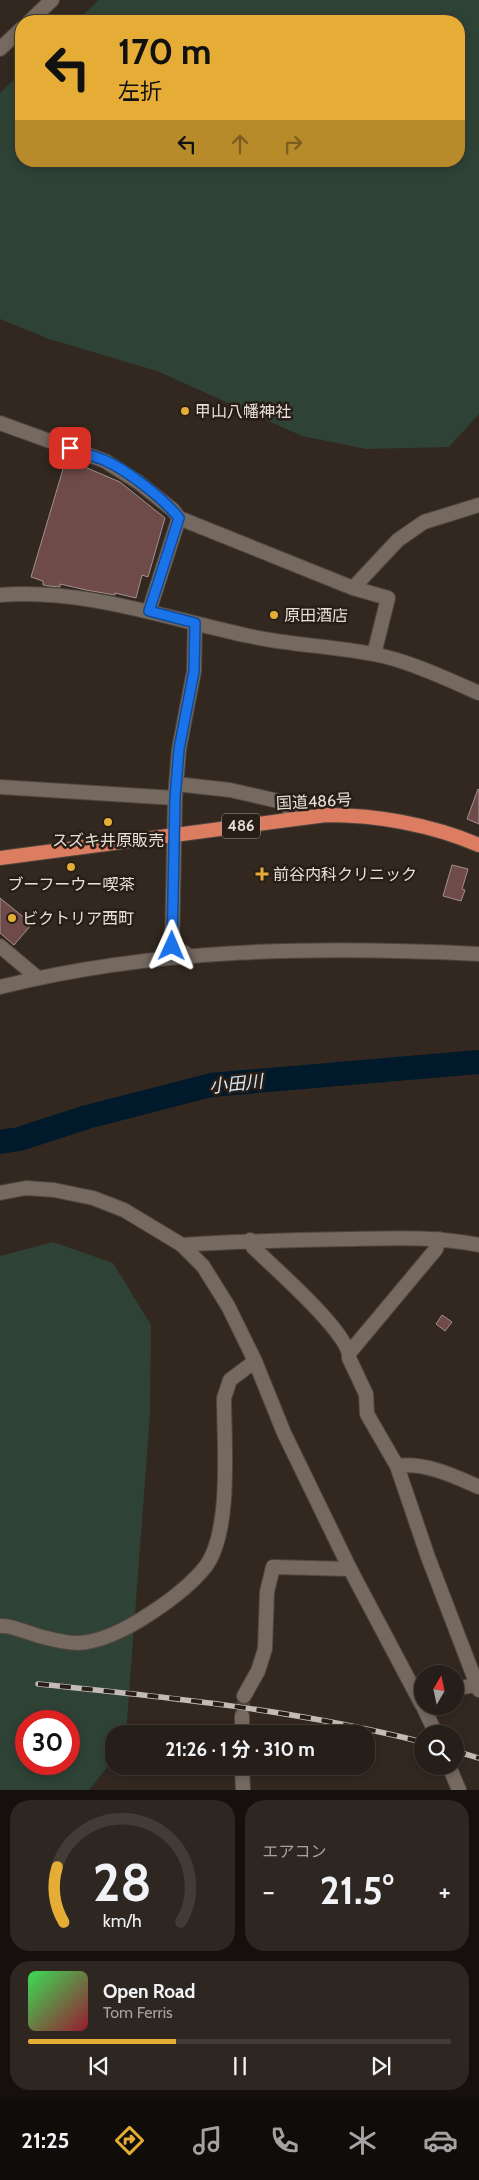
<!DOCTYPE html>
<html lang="ja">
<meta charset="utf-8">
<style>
body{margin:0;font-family:Cabin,"Noto Sans JP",sans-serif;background:#2e2721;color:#f1f3f6;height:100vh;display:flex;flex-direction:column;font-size:19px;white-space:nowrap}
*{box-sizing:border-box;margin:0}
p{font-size:16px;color:#a4a2a2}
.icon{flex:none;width:28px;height:28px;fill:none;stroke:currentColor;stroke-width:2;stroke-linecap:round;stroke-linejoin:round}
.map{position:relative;height:1790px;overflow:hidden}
.sheet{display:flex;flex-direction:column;gap:10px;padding:10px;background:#15100d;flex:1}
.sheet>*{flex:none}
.guide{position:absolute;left:15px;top:15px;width:450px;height:152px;border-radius:20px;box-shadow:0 2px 8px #0003,0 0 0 1px #423c37;background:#e5ad35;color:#111;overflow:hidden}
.needle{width:32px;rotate:9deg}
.fabs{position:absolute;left:414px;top:1665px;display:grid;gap:10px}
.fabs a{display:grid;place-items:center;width:50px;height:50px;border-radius:50%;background:#261e18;box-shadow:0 2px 8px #0003,0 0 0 1px #423c37;font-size:25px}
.speed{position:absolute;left:15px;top:1710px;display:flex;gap:10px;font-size:25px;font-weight:700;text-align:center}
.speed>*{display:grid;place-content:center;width:65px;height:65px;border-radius:50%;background:#261e18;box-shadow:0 2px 8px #0003,0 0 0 1px #423c37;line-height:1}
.speed .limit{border:8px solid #d22;background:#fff;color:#111}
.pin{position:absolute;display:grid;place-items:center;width:42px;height:42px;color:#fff;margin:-21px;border-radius:10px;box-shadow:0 2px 8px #0006}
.me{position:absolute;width:55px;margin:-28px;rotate:1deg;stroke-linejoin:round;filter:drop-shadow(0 0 4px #0008)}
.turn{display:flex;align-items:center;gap:18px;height:105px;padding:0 20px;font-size:22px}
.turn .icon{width:65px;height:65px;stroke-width:2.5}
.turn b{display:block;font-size:35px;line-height:42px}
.lanes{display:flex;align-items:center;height:48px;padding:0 20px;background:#0003;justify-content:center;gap:25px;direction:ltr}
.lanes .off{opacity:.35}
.big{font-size:38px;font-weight:700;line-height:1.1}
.sheet .widget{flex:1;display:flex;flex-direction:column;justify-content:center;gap:8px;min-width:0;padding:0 18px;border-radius:20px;background:#2e2721}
.sheet .dial{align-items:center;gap:0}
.dial svg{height:130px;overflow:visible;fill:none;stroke:#423c37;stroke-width:7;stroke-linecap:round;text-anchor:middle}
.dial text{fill:#f1f3f6;stroke:none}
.song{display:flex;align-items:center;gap:15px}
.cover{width:60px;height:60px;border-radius:8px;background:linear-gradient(135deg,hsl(130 70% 55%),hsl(350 70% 35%))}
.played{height:5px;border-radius:2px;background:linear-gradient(90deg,#e5ad35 35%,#423c37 35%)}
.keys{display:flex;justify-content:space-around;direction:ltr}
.heat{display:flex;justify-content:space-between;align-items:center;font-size:28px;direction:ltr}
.sheet .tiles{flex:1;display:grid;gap:10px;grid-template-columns:1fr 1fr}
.widget:last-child{grid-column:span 2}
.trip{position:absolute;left:105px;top:1725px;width:270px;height:50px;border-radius:20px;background:#261e18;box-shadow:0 2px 8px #0003,0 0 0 1px #423c37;font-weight:700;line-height:50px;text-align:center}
.tab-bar{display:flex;height:80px;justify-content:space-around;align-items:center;background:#0f0c0a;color:#a4a2a2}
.tab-bar .icon{width:35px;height:35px}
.tab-bar .selected{color:#e5ad35}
.tab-bar b{font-size:22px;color:#f1f3f6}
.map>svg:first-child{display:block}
.green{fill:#2e4236;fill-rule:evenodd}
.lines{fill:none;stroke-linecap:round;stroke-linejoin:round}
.river{stroke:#00192b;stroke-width:24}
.building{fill:#6e4b48;stroke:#a1908e}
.minor-tunnel{stroke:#4d433c;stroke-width:14;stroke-dasharray:14 7;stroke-linecap:butt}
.minor-casing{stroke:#4e463f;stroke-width:16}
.tertiary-casing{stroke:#4e463f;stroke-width:16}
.trunk-casing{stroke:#4e463f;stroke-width:16}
.minor{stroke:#756960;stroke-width:14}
.tertiary{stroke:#756960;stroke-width:14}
.trunk{stroke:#dc7c60;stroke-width:14}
.rail-casing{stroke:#c3bcb6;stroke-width:5.5}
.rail{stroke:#281e16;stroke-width:4;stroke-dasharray:11;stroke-linecap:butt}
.route-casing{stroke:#114b97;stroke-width:12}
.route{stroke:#1a73e8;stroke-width:9}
.poi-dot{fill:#e5ad35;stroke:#281e16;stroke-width:2}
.labels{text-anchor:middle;stroke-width:5;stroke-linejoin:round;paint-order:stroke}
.shield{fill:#281e16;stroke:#ada59f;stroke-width:1}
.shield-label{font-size:15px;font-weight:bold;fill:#e6dfda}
.poi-label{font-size:16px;fill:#e6dfda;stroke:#281e16;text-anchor:start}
.street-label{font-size:16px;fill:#e6dfda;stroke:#281e16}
.water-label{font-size:18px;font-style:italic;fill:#d1e6f7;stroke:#281e16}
</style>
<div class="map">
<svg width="479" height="1790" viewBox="0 0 479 1790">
<rect width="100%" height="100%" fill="#322820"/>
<path class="green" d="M99,0H479V414L449,447L366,449L302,436L157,371L49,339L0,319V93L21,73V161H459V21H76Z
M53,1242L113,1263L151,1325L150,1414L126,1734H114V1758L89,1790H0V1256ZM26,1721H69V1764H26Z"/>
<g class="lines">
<path class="river" d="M0,1142L19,1139L87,1117L211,1085L479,1062"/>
</g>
<path class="building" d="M66,459L120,482L165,518L148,577L142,575L136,598L115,593V595L86,590L60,584V587L49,586L43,585V581L31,577Z
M478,789L479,790V824L467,819Z
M452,865L468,869L462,889L465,890L461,901L443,896Z
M0,898L32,924L14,945L0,933Z
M442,1315L452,1322L445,1331L436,1324Z"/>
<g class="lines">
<path class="minor-tunnel" d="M242,1716L244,1696"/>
<defs>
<path id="minor" d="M30,21L52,0
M0,49L21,29
M0,423L105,461L138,482L173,510L179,518L353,588L388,598L374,654
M353,588L398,540L424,522L479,505
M0,595C83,588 169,619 249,636C290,645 332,646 373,654C407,660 447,679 479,693
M149,611L179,518
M176,784L230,790L287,803L292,818
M0,787L175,798
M0,946L38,978
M188,957L185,953L172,946L175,798L179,749L194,671L195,623
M0,987C156,948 319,946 479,954
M250,1240L253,1247C273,1267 351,1334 349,1358L366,1394L367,1414L397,1466L428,1557L479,1690
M182,1245C238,1241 294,1240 350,1239C393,1238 436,1236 479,1245
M350,1352L436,1249L439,1239
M397,1466C425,1462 454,1476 479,1487
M244,1696L258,1671L265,1649L267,1592L273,1567L350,1569
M242,1734V1716
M242,1766L243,1790"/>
<path id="tertiary" d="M0,1193L26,1188L54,1190L93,1198L124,1210L182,1245L203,1266L228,1306L255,1361L284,1433L350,1569L422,1705
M0,1626C11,1625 22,1631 33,1634C44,1638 67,1643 78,1643C103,1642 130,1627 151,1613C171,1600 191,1585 206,1566C232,1530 224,1442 224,1398L230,1380L255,1361
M455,1689L479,1684
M423,1706L436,1734
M449,1766L459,1790"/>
<path id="trunk" d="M0,858L326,815C378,815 431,825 479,845"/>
</defs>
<use href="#minor" class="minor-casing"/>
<use href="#tertiary" class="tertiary-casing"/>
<use href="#trunk" class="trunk-casing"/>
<use href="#minor" class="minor"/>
<use href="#tertiary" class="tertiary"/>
<use href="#trunk" class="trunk"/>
<defs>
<path id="rail" d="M38,1684C167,1697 296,1710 422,1742
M455,1751L479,1758"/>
</defs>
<use href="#rail" class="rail-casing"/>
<use href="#rail" class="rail"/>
</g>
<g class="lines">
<defs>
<path id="route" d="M70,448C81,452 93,456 104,460C127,470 163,498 179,518L149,611L195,623L194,671L179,749L175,798L172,946"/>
</defs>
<use href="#route" class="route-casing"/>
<use href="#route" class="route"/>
</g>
<g class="poi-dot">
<circle cx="185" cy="411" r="5"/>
<circle cx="274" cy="615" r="5"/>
<circle cx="108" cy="822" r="5"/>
<circle cx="71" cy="867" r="5"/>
<path d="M259.5 866.5h5v5h5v5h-5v5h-5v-5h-5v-5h5z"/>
<circle cx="12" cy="918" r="5"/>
</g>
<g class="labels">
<rect class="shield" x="222" y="813.5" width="38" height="25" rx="4"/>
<g class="shield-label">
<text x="241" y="831">486</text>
</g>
<g class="poi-label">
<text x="195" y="417">甲山八幡神社</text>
<text x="284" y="621">原田酒店</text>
<text x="108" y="846" text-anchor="middle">スズキ井原販売</text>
<text x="273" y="880">前谷内科クリニック</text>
<text x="71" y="890" text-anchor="middle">ブーフーウー喫茶</text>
<text x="22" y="924">ビクトリア西町</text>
</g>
<g class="street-label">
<text transform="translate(314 801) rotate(-3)" y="6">国道486号</text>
</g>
<g class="water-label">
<text transform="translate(236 1084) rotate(-6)" y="6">小田川</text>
</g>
</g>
</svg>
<div class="fabs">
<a><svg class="needle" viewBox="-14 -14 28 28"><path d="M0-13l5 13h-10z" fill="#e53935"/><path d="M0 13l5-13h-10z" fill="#a4a2a2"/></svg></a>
<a><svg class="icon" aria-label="search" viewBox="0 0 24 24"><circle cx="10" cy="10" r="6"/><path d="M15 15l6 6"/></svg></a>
</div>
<div class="speed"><div class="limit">30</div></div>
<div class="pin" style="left:70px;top:448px;background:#d93025"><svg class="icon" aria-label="arrive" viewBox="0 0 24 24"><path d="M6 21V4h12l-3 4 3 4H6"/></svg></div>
<svg class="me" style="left:172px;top:946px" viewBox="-20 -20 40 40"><path d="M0-17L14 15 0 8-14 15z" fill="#1a73e8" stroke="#fff" stroke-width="4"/></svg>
<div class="trip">21:26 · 1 分 · 310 m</div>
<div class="guide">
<div class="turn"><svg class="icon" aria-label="left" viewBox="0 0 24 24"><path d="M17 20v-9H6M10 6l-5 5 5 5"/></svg><div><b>170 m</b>左折</div></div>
<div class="lanes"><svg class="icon" aria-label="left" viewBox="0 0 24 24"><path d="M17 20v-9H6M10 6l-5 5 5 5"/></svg><svg class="icon off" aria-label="ahead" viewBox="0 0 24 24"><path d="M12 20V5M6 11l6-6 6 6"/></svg><svg class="icon off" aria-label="right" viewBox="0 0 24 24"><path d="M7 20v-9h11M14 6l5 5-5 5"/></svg></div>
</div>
</div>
<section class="sheet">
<div class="tiles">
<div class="widget dial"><svg viewBox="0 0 100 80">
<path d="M14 69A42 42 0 1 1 86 69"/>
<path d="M14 69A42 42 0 0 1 10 35" stroke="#e5ad35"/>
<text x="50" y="56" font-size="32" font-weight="700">28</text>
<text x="50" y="72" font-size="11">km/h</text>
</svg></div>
<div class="widget"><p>エアコン</p>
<div class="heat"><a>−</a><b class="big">21.5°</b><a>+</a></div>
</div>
<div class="widget">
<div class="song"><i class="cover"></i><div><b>Open Road</b><p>Tom Ferris</p></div></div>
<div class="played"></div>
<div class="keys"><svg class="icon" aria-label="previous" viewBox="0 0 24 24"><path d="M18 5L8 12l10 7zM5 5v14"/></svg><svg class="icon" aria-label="pause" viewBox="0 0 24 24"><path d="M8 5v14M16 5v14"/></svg><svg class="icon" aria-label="next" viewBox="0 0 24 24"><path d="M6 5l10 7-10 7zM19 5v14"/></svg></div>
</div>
</div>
</section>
<nav class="tab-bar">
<b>21:25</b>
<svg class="icon selected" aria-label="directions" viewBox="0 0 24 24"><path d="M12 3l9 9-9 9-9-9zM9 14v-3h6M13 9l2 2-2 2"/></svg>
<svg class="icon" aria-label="music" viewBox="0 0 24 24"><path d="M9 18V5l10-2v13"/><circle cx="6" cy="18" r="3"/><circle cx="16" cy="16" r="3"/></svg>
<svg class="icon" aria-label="phone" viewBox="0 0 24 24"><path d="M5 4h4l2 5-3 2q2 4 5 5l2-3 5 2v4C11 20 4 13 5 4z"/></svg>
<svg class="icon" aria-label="climate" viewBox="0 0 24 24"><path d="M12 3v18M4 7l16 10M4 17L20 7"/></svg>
<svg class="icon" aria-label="car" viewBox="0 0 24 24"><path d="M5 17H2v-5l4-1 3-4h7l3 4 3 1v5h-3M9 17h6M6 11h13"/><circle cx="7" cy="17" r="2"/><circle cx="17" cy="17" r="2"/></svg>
</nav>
